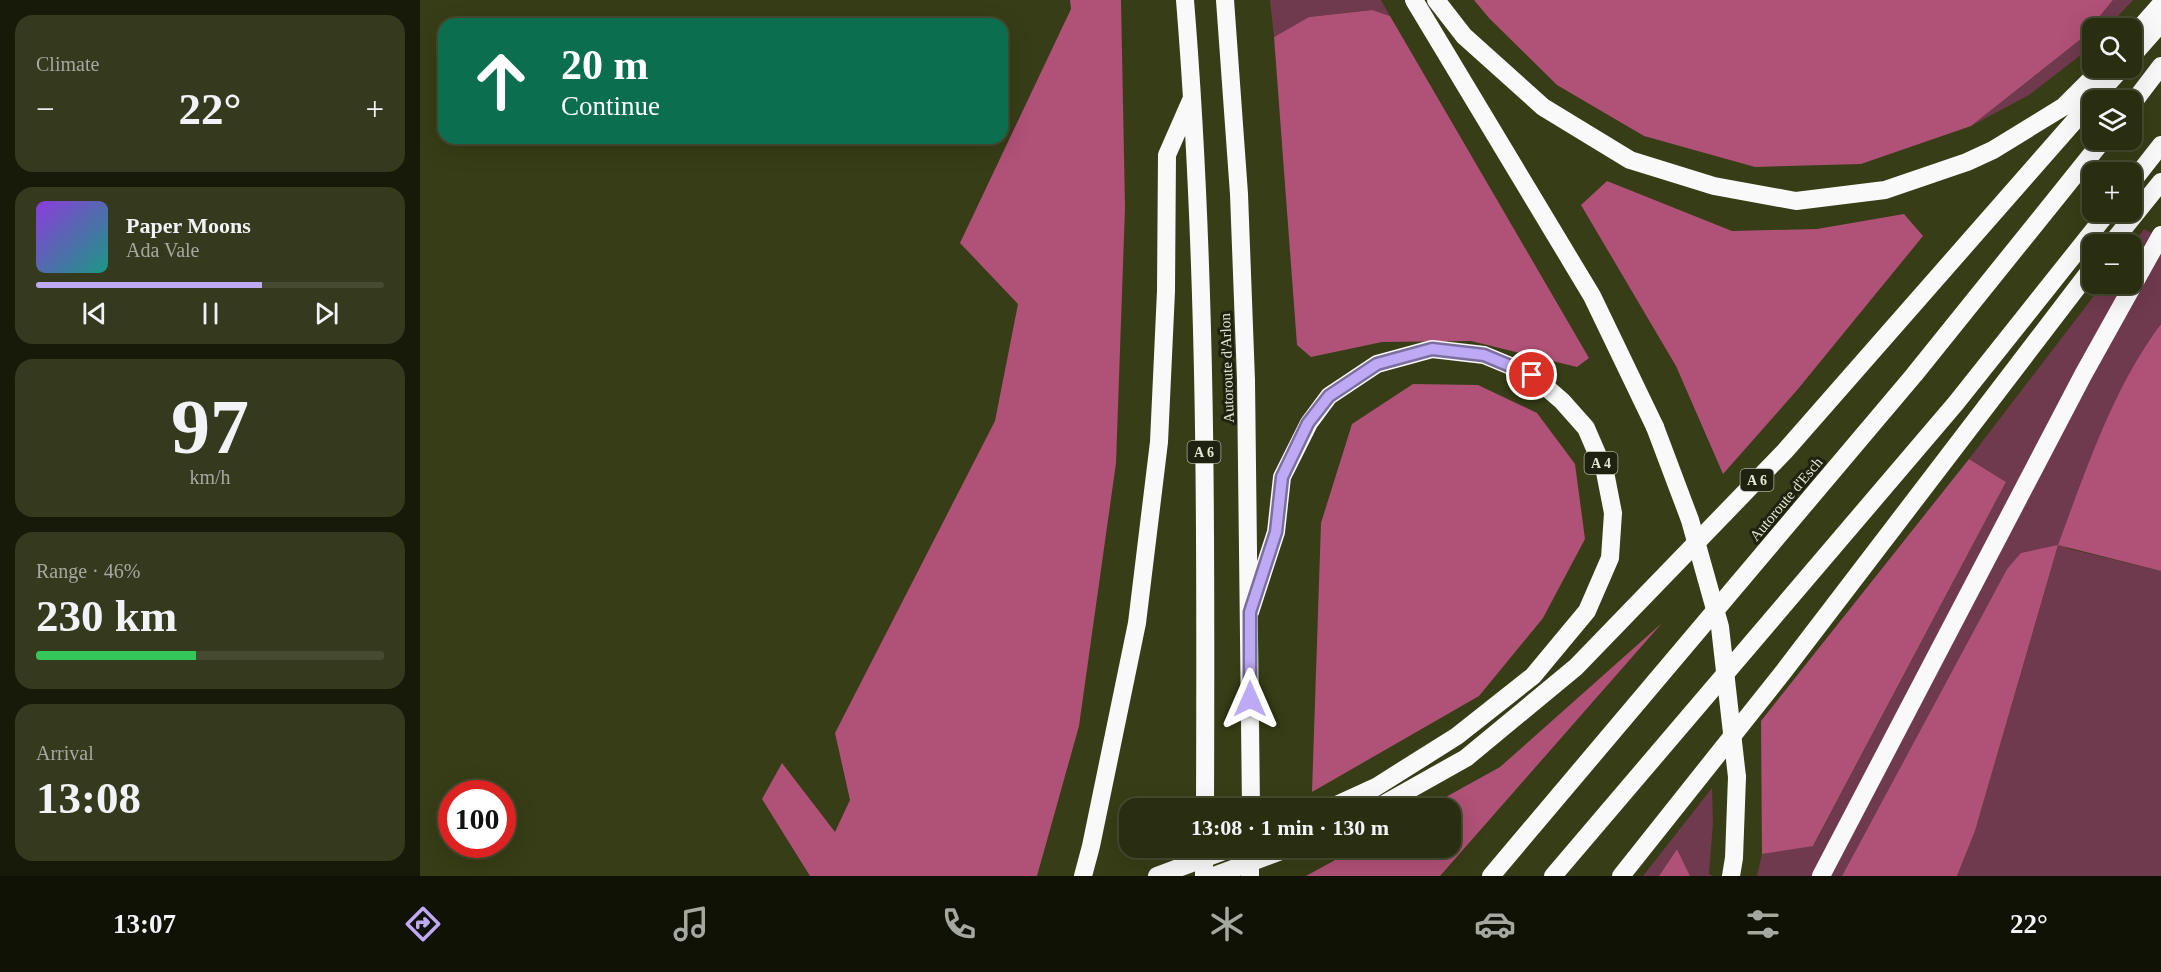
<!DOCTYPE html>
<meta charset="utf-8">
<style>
body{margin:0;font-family:Georgia,serif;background:#353a1e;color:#f1f3f6;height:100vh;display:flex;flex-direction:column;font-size:22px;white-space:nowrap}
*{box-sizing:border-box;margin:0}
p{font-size:20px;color:#a5a89f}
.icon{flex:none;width:33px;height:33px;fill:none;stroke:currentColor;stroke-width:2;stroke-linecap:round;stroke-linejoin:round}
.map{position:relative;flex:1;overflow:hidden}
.sheet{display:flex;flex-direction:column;gap:15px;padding:15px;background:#171909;width:420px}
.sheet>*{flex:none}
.banner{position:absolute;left:18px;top:18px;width:570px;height:126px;border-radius:18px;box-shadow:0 6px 24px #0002,0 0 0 2px #454a30;background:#0b6e4f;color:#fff;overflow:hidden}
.buttons{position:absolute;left:1662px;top:18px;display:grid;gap:12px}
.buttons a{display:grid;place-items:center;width:60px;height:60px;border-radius:12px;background:#292e10;box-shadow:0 6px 24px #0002,0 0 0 2px #454a30;font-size:30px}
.speed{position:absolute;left:18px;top:780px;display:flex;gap:12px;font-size:30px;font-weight:700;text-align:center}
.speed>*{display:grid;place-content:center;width:78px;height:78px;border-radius:50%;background:#292e10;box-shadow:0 6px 24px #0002,0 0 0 2px #454a30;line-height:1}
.speed .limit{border:9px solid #d22;background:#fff;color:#111}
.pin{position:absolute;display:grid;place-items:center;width:51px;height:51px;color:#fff;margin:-26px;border:3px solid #fff;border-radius:50%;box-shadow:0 2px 6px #0007}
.me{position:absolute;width:66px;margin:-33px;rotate:0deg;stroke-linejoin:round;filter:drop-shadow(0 0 4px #0008)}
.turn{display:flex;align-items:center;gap:21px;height:126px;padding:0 24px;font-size:27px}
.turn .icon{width:78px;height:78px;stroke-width:2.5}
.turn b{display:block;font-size:42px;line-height:51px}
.big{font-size:45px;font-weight:600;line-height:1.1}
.sheet .tile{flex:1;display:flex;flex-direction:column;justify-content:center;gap:9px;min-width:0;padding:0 21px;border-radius:18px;background:#353a1e}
.sheet .dial{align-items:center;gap:0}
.dial b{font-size:78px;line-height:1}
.song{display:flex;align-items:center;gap:18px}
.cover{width:72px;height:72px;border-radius:9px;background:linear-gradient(135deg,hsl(270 70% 55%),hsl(170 70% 35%))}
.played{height:6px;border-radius:3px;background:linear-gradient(90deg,#bea9f4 65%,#454a30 65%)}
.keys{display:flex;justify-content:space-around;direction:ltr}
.heat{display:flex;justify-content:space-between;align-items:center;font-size:33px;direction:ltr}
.charge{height:9px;border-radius:4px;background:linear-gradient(90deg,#34c759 46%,#454a30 0)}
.trip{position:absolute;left:699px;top:798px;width:342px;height:60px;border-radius:18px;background:#292e10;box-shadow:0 6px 24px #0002,0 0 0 2px #454a30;font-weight:600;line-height:60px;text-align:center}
.tabs{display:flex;height:96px;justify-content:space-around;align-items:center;background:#101206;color:#a5a89f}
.tabs .icon{width:42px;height:42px}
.tabs .selected{color:#bea9f4}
.tabs b{font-size:27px;color:#f1f3f6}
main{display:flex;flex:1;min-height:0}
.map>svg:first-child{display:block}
.green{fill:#6f394e}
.forest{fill:#b05177}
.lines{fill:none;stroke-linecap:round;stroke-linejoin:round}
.highway{stroke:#f9f9f9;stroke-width:18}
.highway-bridge{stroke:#f9f9f9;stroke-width:18}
.route-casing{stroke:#7c6e9f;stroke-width:15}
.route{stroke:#bea9f4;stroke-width:10}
.labels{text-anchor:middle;stroke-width:6;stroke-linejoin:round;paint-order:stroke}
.shield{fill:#1f2211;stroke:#a8ad98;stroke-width:1.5}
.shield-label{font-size:14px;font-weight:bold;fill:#e3e8d2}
.street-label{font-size:15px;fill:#e3e8d2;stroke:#1f2211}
</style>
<main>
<section class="sheet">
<div class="tile"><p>Climate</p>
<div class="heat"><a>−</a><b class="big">22°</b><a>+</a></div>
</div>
<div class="tile">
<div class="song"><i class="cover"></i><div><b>Paper Moons</b><p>Ada Vale</p></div></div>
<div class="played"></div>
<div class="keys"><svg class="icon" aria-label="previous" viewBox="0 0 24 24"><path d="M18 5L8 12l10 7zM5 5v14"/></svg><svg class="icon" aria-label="pause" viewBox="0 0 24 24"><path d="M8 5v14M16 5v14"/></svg><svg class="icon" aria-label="next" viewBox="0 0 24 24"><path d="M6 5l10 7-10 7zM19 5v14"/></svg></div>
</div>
<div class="tile dial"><b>97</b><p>km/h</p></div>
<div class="tile"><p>Range · 46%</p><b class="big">230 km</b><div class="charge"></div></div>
<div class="tile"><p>Arrival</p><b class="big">13:08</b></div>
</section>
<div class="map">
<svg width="1741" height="876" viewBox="0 0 1741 876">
<rect width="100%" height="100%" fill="#373d16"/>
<path class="green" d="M850,0H961L970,16L951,10L889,17L854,37Z
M1693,0H1713L1687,28H1672V45L1671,47L1609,95L1551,126L1661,39Z
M1724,229L1741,238V324L1700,393L1673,453L1639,544L1650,549L1741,571V876H1537L1555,831L1638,545L1587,569L1422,876H1337L1342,854L1394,845L1586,482L1549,459L1683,284H1712V246Z
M1292,788L1293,823L1289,874L1294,876H1270L1257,849L1239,876H1223Z"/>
<path class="forest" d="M650,0H701L705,208L696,463L659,726L617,876H390L342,799L362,763L415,832L430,800L415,733L575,421L598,304L540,243L651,9Z
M1054,0H1693L1661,39L1551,126L1441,164L1335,167L1224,136L1137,85L1069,18Z
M952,10L970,16L1169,358L1157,367L1051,341L962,342L891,357L877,345L854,37L889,17Z
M1187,181L1312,231L1397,229L1484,214L1503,236L1378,389L1303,474L1256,366L1161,205Z
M1741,324V571L1638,545L1555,831L1537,876H1422L1587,569L1601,553L1638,545C1666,470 1693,388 1741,324Z
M993,384L1058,385L1117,413L1155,464L1165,539L1123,618L1059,696L892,792L901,523L932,424Z
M1549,459L1586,482L1393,846L1342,854L1341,721Z
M1242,623L1020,876H886L937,848H1030V808H1006L1080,767Z
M1257,849L1270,876H1239Z"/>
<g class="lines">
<path class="highway" d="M765,0C787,269 786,539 785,808
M805,0L819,194L826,380L831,808
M994,0L1172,296L1235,427
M1016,0L1044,36L1123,107L1210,160L1294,186L1376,201L1465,190L1547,162L1573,150L1643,107L1682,68
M1712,37L1741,4
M1712,56L1741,23
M1673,100L1702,68
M1712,104L1741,66
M1712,182L1741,145
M1691,244L1741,182
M830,612L856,532L862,477L889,423L909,396L957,364L1012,349L1064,355L1112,375L1142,401L1166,428L1185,472L1193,513L1190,558L1167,611L1113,676L1037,736L956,787L910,808
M957,808L1046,758L1156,667L1365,451L1672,101
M663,876L671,846L717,623L739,442L746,291L747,155L772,98
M737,876L812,848
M794,876L869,848
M1071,876L1494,375L1683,140
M1133,876L1536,403L1688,212
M1201,876L1364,671L1672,268
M1311,876L1314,858L1317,777
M1401,876L1663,375L1741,235"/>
<path class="highway-bridge" d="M1235,427L1270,520L1300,627L1317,777
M784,876V848
M830,876V848"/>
</g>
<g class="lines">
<defs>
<path id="route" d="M830,699V612L856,532L862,477L888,423L909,396L957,364L1012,349L1064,355L1112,375"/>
</defs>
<use href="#route" class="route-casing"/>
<use href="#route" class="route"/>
</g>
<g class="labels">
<g class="shield">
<rect x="767.5" y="441" width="33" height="22" rx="4.5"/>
<rect x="1164.5" y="452" width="33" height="22" rx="4.5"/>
<rect x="1320.5" y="469" width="33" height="22" rx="4.5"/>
</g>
<g class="shield-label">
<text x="784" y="457">A 6</text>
<text x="1181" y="468">A 4</text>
<text x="1337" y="485">A 6</text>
</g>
<g class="street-label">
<text transform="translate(807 368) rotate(-92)" y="5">Autoroute d'Arlon</text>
<text transform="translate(1366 499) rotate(-50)" y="5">Autoroute d'Esch</text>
</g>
</g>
</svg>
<div class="buttons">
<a><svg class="icon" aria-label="search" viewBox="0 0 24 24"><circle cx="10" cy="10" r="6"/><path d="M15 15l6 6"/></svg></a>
<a><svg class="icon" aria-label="layers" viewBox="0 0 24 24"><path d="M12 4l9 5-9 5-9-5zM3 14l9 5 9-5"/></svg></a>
<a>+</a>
<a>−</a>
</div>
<div class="speed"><div class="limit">100</div></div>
<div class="pin" style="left:1112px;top:375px;background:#d93025"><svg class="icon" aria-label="arrive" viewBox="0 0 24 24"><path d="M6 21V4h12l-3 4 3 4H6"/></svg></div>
<svg class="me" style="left:830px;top:699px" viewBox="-20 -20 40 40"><path d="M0-17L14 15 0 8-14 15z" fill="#bea9f4" stroke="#fff" stroke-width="4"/></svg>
<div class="trip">13:08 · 1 min · 130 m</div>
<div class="banner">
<div class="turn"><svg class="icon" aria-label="ahead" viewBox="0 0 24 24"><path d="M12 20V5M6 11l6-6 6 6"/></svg><div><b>20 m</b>Continue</div></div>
</div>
</div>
</main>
<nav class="tabs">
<b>13:07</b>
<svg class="icon selected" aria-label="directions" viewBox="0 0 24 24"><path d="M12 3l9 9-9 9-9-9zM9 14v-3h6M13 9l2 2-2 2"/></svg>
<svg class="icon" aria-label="music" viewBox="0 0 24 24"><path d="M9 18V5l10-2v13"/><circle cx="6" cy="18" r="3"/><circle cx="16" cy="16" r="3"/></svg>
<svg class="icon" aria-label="phone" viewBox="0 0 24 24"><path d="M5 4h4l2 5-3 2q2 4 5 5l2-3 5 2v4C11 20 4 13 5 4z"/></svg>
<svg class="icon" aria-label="climate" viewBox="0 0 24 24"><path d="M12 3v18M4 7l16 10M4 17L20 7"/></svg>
<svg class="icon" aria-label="car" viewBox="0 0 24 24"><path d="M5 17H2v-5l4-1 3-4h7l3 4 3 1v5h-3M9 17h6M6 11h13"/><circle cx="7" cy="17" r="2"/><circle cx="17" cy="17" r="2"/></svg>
<svg class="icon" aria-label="filters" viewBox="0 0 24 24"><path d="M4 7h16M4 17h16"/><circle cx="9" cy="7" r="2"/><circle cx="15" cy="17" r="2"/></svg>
<b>22°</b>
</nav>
